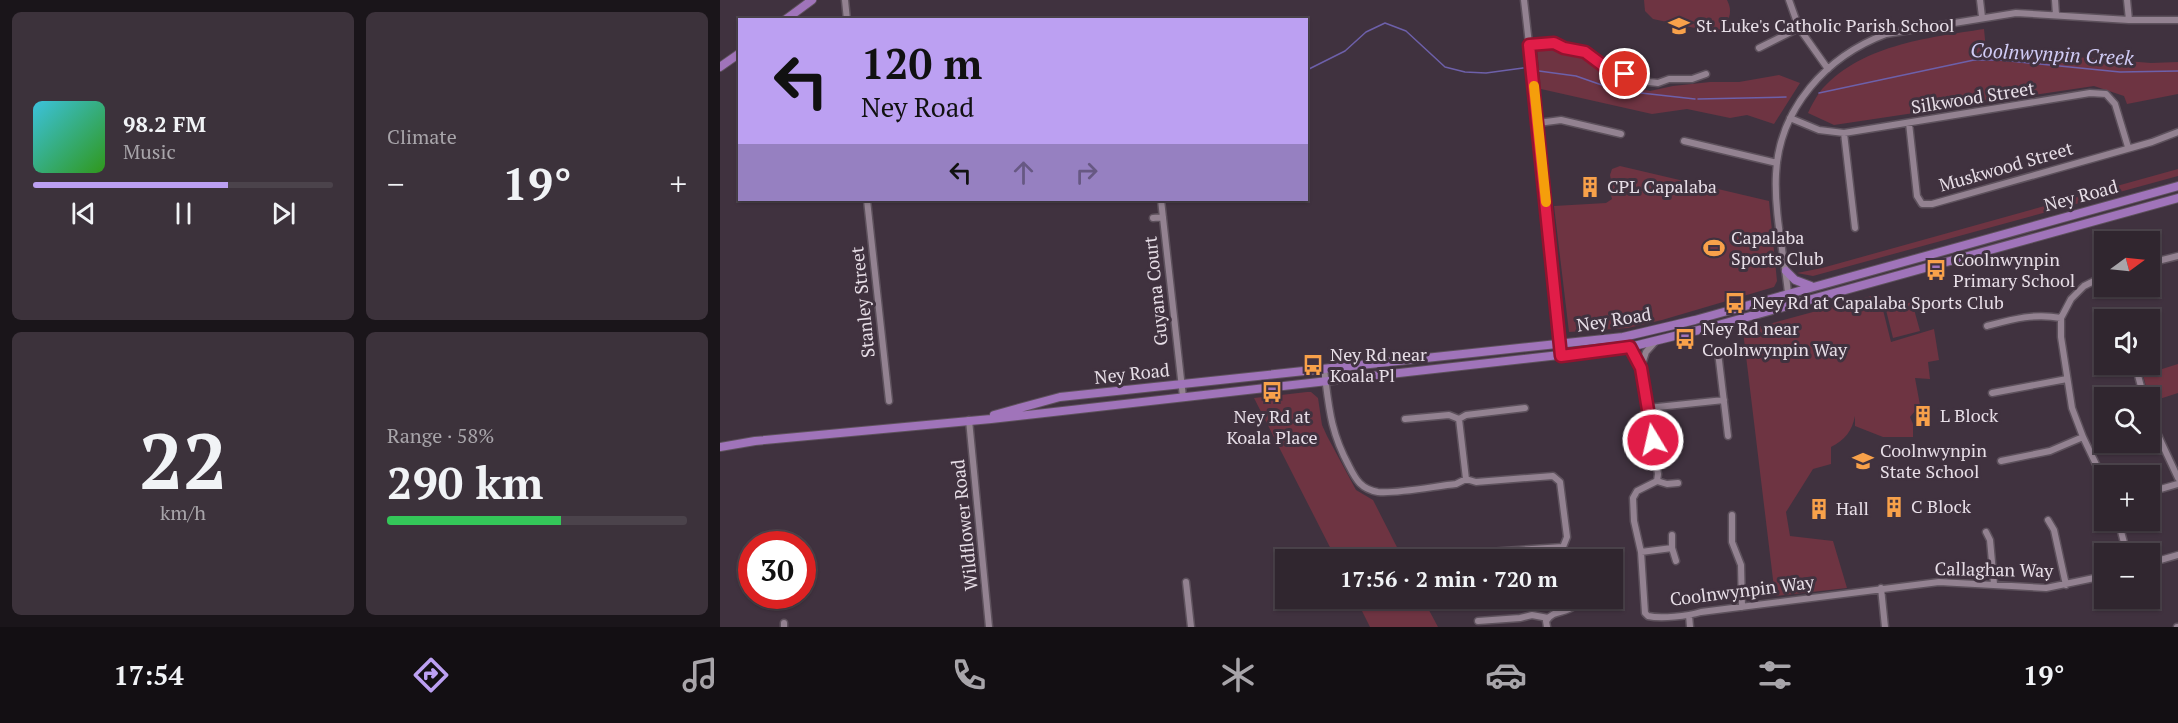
<!DOCTYPE html>
<meta charset="utf-8">
<style>
body{margin:0;font-family:"PT Serif",serif;background:#3c323b;color:#f1f3f6;height:100vh;display:flex;flex-direction:column;font-size:22px;white-space:nowrap}
*{box-sizing:border-box;margin:0}
p{font-size:20px;color:#a8a5aa}
.icon{flex:none;width:33px;height:33px;fill:none;stroke:currentColor;stroke-width:2;stroke-linecap:round;stroke-linejoin:round}
.map{position:relative;flex:1;overflow:hidden}
.side{display:flex;flex-direction:column;gap:12px;padding:12px;background:#1a151a;width:720px}
.side>*{flex:none}
.guide{position:absolute;left:18px;top:18px;width:570px;height:183px;border-radius:0px;box-shadow:0 2px 4px #0004,0 0 0 2px #4b434b;background:#bca0f2;color:#111;overflow:hidden}
.needle{width:39px;rotate:75deg}
.fabs{position:absolute;left:1374px;top:231px;display:grid;gap:12px}
.fabs a{display:grid;place-items:center;width:66px;height:66px;border-radius:0px;background:#30262f;box-shadow:0 2px 4px #0004,0 0 0 2px #4b434b;font-size:30px}
.speed{position:absolute;left:18px;top:531px;display:flex;gap:12px;font-size:30px;font-weight:700;text-align:center}
.speed>*{display:grid;place-content:center;width:78px;height:78px;border-radius:50%;background:#30262f;box-shadow:0 2px 4px #0004,0 0 0 2px #4b434b;line-height:1}
.speed .limit{border:9px solid #d22;background:#fff;color:#111}
.pin{position:absolute;display:grid;place-items:center;width:51px;height:51px;color:#fff;margin:-26px;border:3px solid #fff;border-radius:50%;box-shadow:0 2px 6px #0007}
.me{position:absolute;width:66px;margin:-33px;rotate:351deg;stroke-linejoin:round;filter:drop-shadow(0 0 4px #0008)}
.turn{display:flex;align-items:center;gap:21px;height:126px;padding:0 24px;font-size:27px}
.turn .icon{width:78px;height:78px;stroke-width:2.5}
.turn b{display:block;font-size:42px;line-height:51px}
.lanes{display:flex;align-items:center;height:57px;padding:0 24px;background:#0003;justify-content:center;gap:30px;direction:ltr}
.lanes .off{opacity:.35}
.big{font-size:45px;font-weight:600;line-height:1.1}
.side .tile{flex:1;display:flex;flex-direction:column;justify-content:center;gap:9px;min-width:0;padding:0 21px;border-radius:9px;background:#3c323b}
.side .dial{align-items:center;gap:0}
.dial b{font-size:78px;line-height:1}
.song{display:flex;align-items:center;gap:18px}
.cover{width:72px;height:72px;border-radius:9px;background:linear-gradient(135deg,hsl(190 70% 55%),hsl(110 70% 35%))}
.played{height:6px;border-radius:3px;background:linear-gradient(90deg,#bca0f2 65%,#4b434b 65%)}
.keys{display:flex;justify-content:space-around;direction:ltr}
.heat{display:flex;justify-content:space-between;align-items:center;font-size:33px;direction:ltr}
.charge{height:9px;border-radius:4px;background:linear-gradient(90deg,#34c759 58%,#4b434b 0)}
.side .tiles{flex:1;display:grid;gap:12px;grid-template-columns:repeat(2,1fr)}
.trip{position:absolute;left:555px;top:549px;width:348px;height:60px;border-radius:0px;background:#30262f;box-shadow:0 2px 4px #0004,0 0 0 2px #4b434b;font-weight:600;line-height:60px;text-align:center}
.tab-bar{display:flex;height:96px;justify-content:space-around;align-items:center;background:#130f13;color:#a8a5aa}
.tab-bar .icon{width:42px;height:42px}
.tab-bar .active{color:#bca0f2}
.tab-bar b{font-size:27px;color:#f1f3f6}
main{display:flex;flex:1;min-height:0}
.map>svg:first-child{display:block}
.green{fill:#6e3442}
.lines{fill:none;stroke-linecap:round;stroke-linejoin:round}
.stream{stroke:#6d60aa;stroke-width:1.5}
.minor-casing{stroke:#5d515c;stroke-width:9}
.major-casing{stroke:#5d515c;stroke-width:10}
.minor{stroke:#938291;stroke-width:6}
.major{stroke:#a074ba;stroke-width:8}
.route-casing{stroke:#92132f;stroke-width:15}
.route{stroke:#e11d48;stroke-width:10}
.slow{stroke:#f59e0b;stroke-width:10}
.labels{text-anchor:middle;stroke-width:6;stroke-linejoin:round;paint-order:stroke}
.poi-label{font-size:18px;fill:#e7dee7;stroke:#40323f;text-anchor:start}
.street-label{font-size:18px;fill:#e7dee7;stroke:#40323f}
.water-label{font-size:20px;font-style:italic;fill:#d0cbf5;stroke:#40323f}
</style>
<main>
<section class="side">
<div class="tiles">
<div class="tile">
<div class="song"><i class="cover"></i><div><b>98.2 FM</b><p>Music</p></div></div>
<div class="played"></div>
<div class="keys"><svg class="icon" aria-label="previous" viewBox="0 0 24 24"><path d="M18 5L8 12l10 7zM5 5v14"/></svg><svg class="icon" aria-label="pause" viewBox="0 0 24 24"><path d="M8 5v14M16 5v14"/></svg><svg class="icon" aria-label="next" viewBox="0 0 24 24"><path d="M6 5l10 7-10 7zM19 5v14"/></svg></div>
</div>
<div class="tile"><p>Climate</p>
<div class="heat"><a>−</a><b class="big">19°</b><a>+</a></div>
</div>
<div class="tile dial"><b>22</b><p>km/h</p></div>
<div class="tile"><p>Range · 58%</p><b class="big">290 km</b><div class="charge"></div></div>
</div>
</section>
<div class="map">
<svg width="1458" height="627" viewBox="0 0 1458 627">
<rect width="100%" height="100%" fill="#40323f"/>
<path class="green" d="M924,0H1007C1014,13 1008,23 998,33L933,19L925,11Z
M1264,29L1266,50L1431,63L1458,62V94L1407,104L1404,96L1374,86L1114,125L1088,113C1091,106 1095,99 1099,93C1138,45 1207,38 1264,29Z
M817,49H833L859,54L889,74L907,79L909,86L930,91L953,86L990,82H1019L1059,75L1080,83L1054,124L1027,115L1010,118L967,109L932,114L821,89Z
M900,166L1049,201L1057,281L1054,287L942,320L908,328L849,332L834,206L886,203L892,199L888,185L891,180L890,175L892,169Z
M1458,169V176L1093,276L1077,273L1102,268Z
M1159,294L1171,342L1214,329L1219,360L1208,362L1210,379L1195,378L1200,405L1190,417L1193,424V437H1163L1135,426V416C1132,431 1125,440 1111,447V464L1093,469L1066,512L1070,536L1113,541L1127,588L1055,596L1023,331Z
M1192,302L1200,331L1173,338L1166,310Z
M1458,364V393L1430,402L1423,375Z
M587,392H591L598,398L602,425L607,436L636,490L653,500L683,559H616L534,398Z
M636,599H703L718,627H650Z"/>
<g class="lines">
<path class="stream" d="M589,69L625,51L646,32L665,23L686,31L725,67L745,72L766,73L803,68
M819,71L856,76L899,91
M903,91L975,99
M1099,93L1254,60H1280L1400,72L1458,71
M978,99L1066,97"/>
<defs>
<path id="minor" d="M125,0L127,20
M804,0L818,123L841,356
M1069,0L1079,28L1108,69
M1260,0L1262,17
M1335,0L1336,15
M1407,0L1409,20
M809,45L834,43L844,48L865,52L889,70L929,82L938,83L949,79H972L986,74
M1039,48L1079,28
M1070,118L1099,130L1124,133L1370,93L1386,94L1395,104L1408,147
M818,123L841,120L901,134
M1189,123L1197,196L1202,204H1212L1432,142L1458,132
M1124,133L1135,228
M964,141L1057,163
M147,200L169,401
M441,200L463,397
M433,218L443,217
M1430,263L1458,256
M1384,276L1364,286L1351,299L1341,318V337L1352,408L1363,437L1384,481
M1072,304L1068,293C1064,254 1054,213 1056,174C1059,108 1107,56 1166,34L1296,13L1409,20H1458
M1267,326C1293,319 1314,313 1341,318
M910,347L921,368L938,474L937,481L917,491L913,498L914,521L921,552L925,613L928,616C941,619 968,616 981,612L1219,582L1326,588L1384,576
M998,352L1008,436
M1415,364L1424,398
M921,367L926,352L935,342
M604,369C609,407 610,431 629,466C636,480 641,489 658,492C677,494 716,486 736,484L746,479L756,482L833,476L840,482L847,537L843,547L850,560
M1272,393L1347,379
M928,408L1004,400
M1430,418L1458,478
M685,419L729,415L739,419
M249,420L269,627
M1281,461L1330,451L1363,437
M746,479L739,419L746,415L805,408
M937,481L947,484L958,483
M1430,492L1458,484
M1012,515V542L1021,565L1022,607
M1328,520L1334,530L1346,585
M1398,520L1407,554
M1266,532L1270,540L1274,584
M952,535V548L956,561
M921,552L952,548
M724,555L843,547
M1430,563L1458,555
M466,582L471,627
M1161,588L1165,627
M969,615L970,627
M758,621L800,618L812,615L828,618
M64,627V623
M827,627L826,621C834,609 845,614 854,606L853,598
M1457,627H1458"/>
<path id="major" d="M65,20L92,0
M0,67L20,53
M1066,271L1075,280L1091,286
M274,415L340,397L903,337L975,320L1458,186
M0,447L35,441L271,419L910,347L991,327L1458,198"/>
</defs>
<use href="#minor" class="minor-casing"/>
<use href="#major" class="major-casing"/>
<use href="#minor" class="minor"/>
<use href="#major" class="major"/>
</g>
<g class="lines">
<defs>
<path id="route" d="M905,74L889,70L865,52L844,48L834,43L809,45L841,356L910,347L921,368L933,440"/>
</defs>
<use href="#route" class="route-casing"/>
<use href="#route" class="route"/>
<path class="slow" d="M814,86L826,202"/>
</g>
<defs>
<symbol id="school-bare" viewBox="-9 -9 18 18"><path d="M0-5L7-2L0 1L-7-2ZM-4 1L0 2.5L4 1V4Q0 6-4 4Z" fill="#f8a14a" stroke="#40323f" stroke-width="2.5" paint-order="stroke"/></symbol>
<symbol id="building-bare" viewBox="-9 -9 18 18"><path d="M-4-6H4V6H1V3H-1V6H-4ZM-2.5-4.3h1.7v1.8h-1.7ZM.8-4.3h1.7v1.8H.8ZM-2.5-1h1.7V.8h-1.7ZM.8-1h1.7V.8H.8Z" fill="#f8a14a" stroke="#40323f" stroke-width="2.5" paint-order="stroke"/></symbol>
<symbol id="stadium-bare" viewBox="-9 -9 18 18"><path d="M0-5a6.5 5 0 1 0 0 10a6.5 5 0 1 0 0-10ZM-3.5-1.8h7v3.6h-7Z" fill="#f8a14a" stroke="#40323f" stroke-width="2.5" paint-order="stroke"/></symbol>
<symbol id="bus-bare" viewBox="-9 -9 18 18"><path d="M-5-6H5V4H4V6H2V4H-2V6H-4V4H-5ZM-3.5-4V0h7V-4ZM-3.5 1.2v1.5H-2V1.2ZM2 1.2v1.5H3.5V1.2Z" fill="#f8a14a" stroke="#40323f" stroke-width="2.5" paint-order="stroke"/></symbol>
</defs>
<g fill-rule="evenodd">
<use href="#school-bare" x="944" y="11" width="30" height="30"/>
<use href="#building-bare" x="855" y="172" width="30" height="30"/>
<use href="#stadium-bare" x="979" y="233" width="30" height="30"/>
<use href="#bus-bare" x="1201" y="255" width="30" height="30"/>
<use href="#bus-bare" x="1000" y="288" width="30" height="30"/>
<use href="#bus-bare" x="950" y="324" width="30" height="30"/>
<use href="#bus-bare" x="578" y="350" width="30" height="30"/>
<use href="#bus-bare" x="537" y="377" width="30" height="30"/>
<use href="#building-bare" x="1188" y="401" width="30" height="30"/>
<use href="#school-bare" x="1128" y="446" width="30" height="30"/>
<use href="#building-bare" x="1159" y="492" width="30" height="30"/>
<use href="#building-bare" x="1084" y="494" width="30" height="30"/>
</g>
<g class="labels">
<g class="poi-label">
<text x="976" y="32">St. Luke's Catholic Parish School</text>
<text x="887" y="193">CPL Capalaba</text>
<text x="1011" y="244">Capalaba<tspan x="1011" dy="21">Sports Club</tspan></text>
<text x="1233" y="266">Coolnwynpin<tspan x="1233" dy="21">Primary School</tspan></text>
<text x="1032" y="309">Ney Rd at Capalaba Sports Club</text>
<text x="982" y="335">Ney Rd near<tspan x="982" dy="21">Coolnwynpin Way</tspan></text>
<text x="610" y="361">Ney Rd near<tspan x="610" dy="21">Koala Pl</tspan></text>
<text x="1220" y="422">L Block</text>
<text x="552" y="423" text-anchor="middle">Ney Rd at<tspan x="552" dy="21">Koala Place</tspan></text>
<text x="1160" y="457">Coolnwynpin<tspan x="1160" dy="21">State School</tspan></text>
<text x="1191" y="513">C Block</text>
<text x="1116" y="515">Hall</text>
</g>
<g class="street-label">
<text transform="translate(1253 98) rotate(-9)" y="6">Silkwood Street</text>
<text transform="translate(1286 167) rotate(-16)" y="6">Muskwood Street</text>
<text transform="translate(1361 196) rotate(-15)" y="6">Ney Road</text>
<text transform="translate(436 291) rotate(-96)" y="6">Guyana Court</text>
<text transform="translate(143 302) rotate(-96)" y="6">Stanley Street</text>
<text transform="translate(894 320) rotate(-9)" y="6">Ney Road</text>
<text transform="translate(412 374) rotate(-6)" y="6">Ney Road</text>
<text transform="translate(245 525) rotate(-96)" y="6">Wildflower Road</text>
<text transform="translate(1274 570) rotate(1)" y="6">Callaghan Way</text>
<text transform="translate(1022 591) rotate(-7)" y="6">Coolnwynpin Way</text>
</g>
<g class="water-label">
<text transform="translate(1332 54) rotate(3)" y="7">Coolnwynpin Creek</text>
</g>
</g>
</svg>
<div class="fabs">
<a><svg class="needle" viewBox="-14 -14 28 28"><path d="M0-13l5 13h-10z" fill="#e53935"/><path d="M0 13l5-13h-10z" fill="#a8a5aa"/></svg></a>
<a><svg class="icon" aria-label="sound" viewBox="0 0 24 24"><path d="M4 9h4l5-4v14l-5-4H4zM17 9q2 3 0 6"/></svg></a>
<a><svg class="icon" aria-label="search" viewBox="0 0 24 24"><circle cx="10" cy="10" r="6"/><path d="M15 15l6 6"/></svg></a>
<a>+</a>
<a>−</a>
</div>
<div class="speed"><div class="limit">30</div></div>
<div class="pin" style="left:905px;top:74px;background:#d93025"><svg class="icon" aria-label="arrive" viewBox="0 0 24 24"><path d="M6 21V4h12l-3 4 3 4H6"/></svg></div>
<svg class="me" style="left:933px;top:440px" viewBox="-20 -20 40 40"><circle r="17" fill="#e11d48" stroke="#fff" stroke-width="3"/><path d="M0-11L8 9 0 5-8 9z" fill="#fff"/></svg>
<div class="trip">17:56 · 2 min · 720 m</div>
<div class="guide">
<div class="turn"><svg class="icon" aria-label="left" viewBox="0 0 24 24"><path d="M17 20v-9H6M10 6l-5 5 5 5"/></svg><div><b>120 m</b>Ney Road</div></div>
<div class="lanes"><svg class="icon" aria-label="left" viewBox="0 0 24 24"><path d="M17 20v-9H6M10 6l-5 5 5 5"/></svg><svg class="icon off" aria-label="ahead" viewBox="0 0 24 24"><path d="M12 20V5M6 11l6-6 6 6"/></svg><svg class="icon off" aria-label="right" viewBox="0 0 24 24"><path d="M7 20v-9h11M14 6l5 5-5 5"/></svg></div>
</div>
</div>
</main>
<nav class="tab-bar">
<b>17:54</b>
<svg class="icon active" aria-label="directions" viewBox="0 0 24 24"><path d="M12 3l9 9-9 9-9-9zM9 14v-3h6M13 9l2 2-2 2"/></svg>
<svg class="icon" aria-label="music" viewBox="0 0 24 24"><path d="M9 18V5l10-2v13"/><circle cx="6" cy="18" r="3"/><circle cx="16" cy="16" r="3"/></svg>
<svg class="icon" aria-label="phone" viewBox="0 0 24 24"><path d="M5 4h4l2 5-3 2q2 4 5 5l2-3 5 2v4C11 20 4 13 5 4z"/></svg>
<svg class="icon" aria-label="climate" viewBox="0 0 24 24"><path d="M12 3v18M4 7l16 10M4 17L20 7"/></svg>
<svg class="icon" aria-label="car" viewBox="0 0 24 24"><path d="M5 17H2v-5l4-1 3-4h7l3 4 3 1v5h-3M9 17h6M6 11h13"/><circle cx="7" cy="17" r="2"/><circle cx="17" cy="17" r="2"/></svg>
<svg class="icon" aria-label="filters" viewBox="0 0 24 24"><path d="M4 7h16M4 17h16"/><circle cx="9" cy="7" r="2"/><circle cx="15" cy="17" r="2"/></svg>
<b>19°</b>
</nav>
